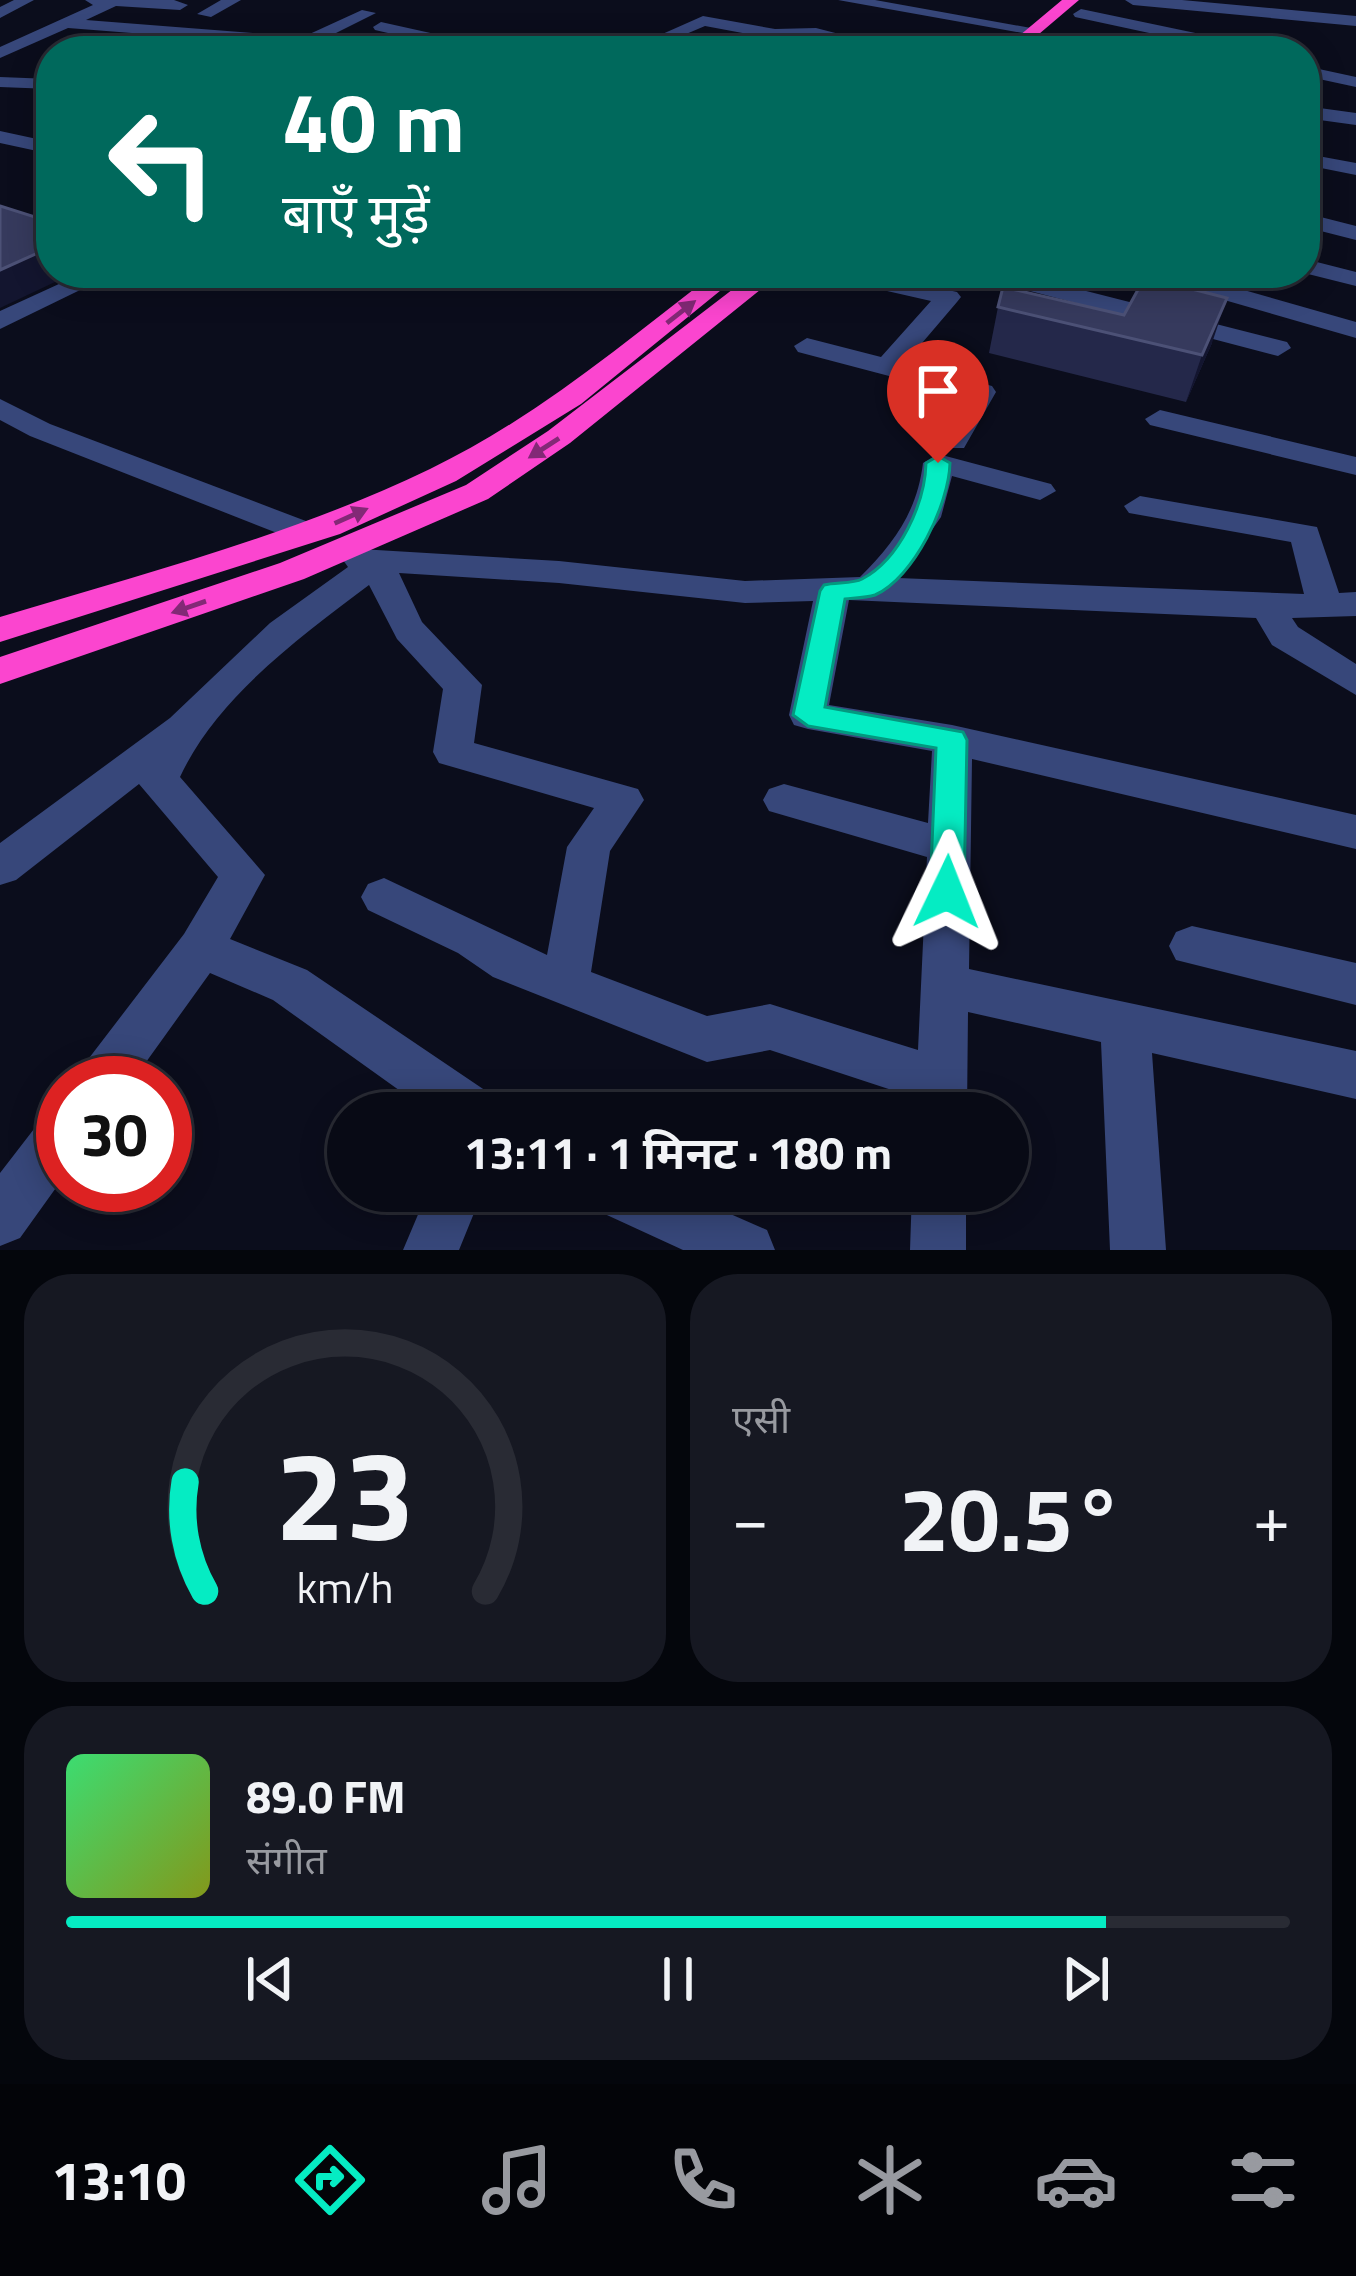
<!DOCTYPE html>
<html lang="hi">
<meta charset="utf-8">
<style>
body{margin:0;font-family:"Titillium Web","Noto Sans Devanagari",sans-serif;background:#161822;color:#f1f3f6;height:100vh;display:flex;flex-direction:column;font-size:45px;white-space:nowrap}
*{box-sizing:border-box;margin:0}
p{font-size:39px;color:#989aa0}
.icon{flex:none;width:66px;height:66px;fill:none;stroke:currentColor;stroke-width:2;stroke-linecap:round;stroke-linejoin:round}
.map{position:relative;height:1250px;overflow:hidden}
.drawer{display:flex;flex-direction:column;gap:24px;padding:24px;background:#04060c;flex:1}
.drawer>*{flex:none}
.top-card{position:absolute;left:36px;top:36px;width:1284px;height:252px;border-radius:48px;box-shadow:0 6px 30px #0003,0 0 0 3px #292b34;background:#00695c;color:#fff;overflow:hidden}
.speed{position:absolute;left:36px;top:1056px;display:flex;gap:24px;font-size:60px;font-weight:700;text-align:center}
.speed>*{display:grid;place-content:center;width:156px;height:156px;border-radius:50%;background:#080a15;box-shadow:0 6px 30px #0003,0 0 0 3px #292b34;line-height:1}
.speed .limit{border:18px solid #d22;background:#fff;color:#111}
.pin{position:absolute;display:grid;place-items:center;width:102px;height:102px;color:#fff;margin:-123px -51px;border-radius:50% 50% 50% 0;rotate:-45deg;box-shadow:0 0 12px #0007}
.pin .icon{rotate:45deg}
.me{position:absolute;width:132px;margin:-66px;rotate:2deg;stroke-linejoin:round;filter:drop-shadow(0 0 9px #0008)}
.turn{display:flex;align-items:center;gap:42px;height:252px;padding:0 48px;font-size:54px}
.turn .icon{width:156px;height:156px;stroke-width:2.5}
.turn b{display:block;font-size:84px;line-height:102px}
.big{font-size:90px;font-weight:700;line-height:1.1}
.drawer .tile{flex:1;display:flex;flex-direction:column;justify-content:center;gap:18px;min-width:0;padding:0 42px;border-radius:48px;background:#161822}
.drawer .dial{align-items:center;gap:0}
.dial svg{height:312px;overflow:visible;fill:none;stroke:#292b34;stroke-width:7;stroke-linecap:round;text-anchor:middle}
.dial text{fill:#f1f3f6;stroke:none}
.song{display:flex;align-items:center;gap:36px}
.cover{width:144px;height:144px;border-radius:18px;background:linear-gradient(135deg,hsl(140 70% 55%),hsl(70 70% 35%))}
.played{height:12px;border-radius:6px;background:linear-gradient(90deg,#05ecc3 85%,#292b34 85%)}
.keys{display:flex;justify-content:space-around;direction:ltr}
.heat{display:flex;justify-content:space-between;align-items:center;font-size:66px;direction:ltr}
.drawer .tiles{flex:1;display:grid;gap:24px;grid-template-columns:1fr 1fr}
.tile:last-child{grid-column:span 2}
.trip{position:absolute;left:327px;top:1092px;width:702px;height:120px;border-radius:60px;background:#080a15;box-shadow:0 6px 30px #0003,0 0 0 3px #292b34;font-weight:700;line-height:120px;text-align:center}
.dock{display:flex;height:192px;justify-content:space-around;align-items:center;background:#030408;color:#989aa0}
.dock .icon{width:84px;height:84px}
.dock .on{color:#05ecc3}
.dock b{font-size:54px;color:#f1f3f6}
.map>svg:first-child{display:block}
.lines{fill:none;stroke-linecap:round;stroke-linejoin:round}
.minor{fill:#37477a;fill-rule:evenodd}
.highway{fill:#fb45cf;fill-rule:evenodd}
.wall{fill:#24284a}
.shaded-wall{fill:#13152f}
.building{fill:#363a5d;stroke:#4c5176;stroke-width:3}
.oneway{fill:#832976}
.route{fill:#05ecc3;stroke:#03997f;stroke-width:3}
</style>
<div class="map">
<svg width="1356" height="1250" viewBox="0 0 1356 1250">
<rect width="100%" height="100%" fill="#0b0d1c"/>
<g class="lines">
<path class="minor" d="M14,0H34L0,18V7Z
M85,0H174L188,5L180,10L116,6L86,20L303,37L362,10L376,13L300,51H278L284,45L68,28L0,58V47L93,5Z
M221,0H241L211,17L197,14Z
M838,0H875L1042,30L1034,35Z
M1125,0H1182L1356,16V26L1133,5Z
M1081,9L1224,39L1232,44L1220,51H1198L1205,45L1075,17L1073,14Z
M703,16L775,29L816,28L905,51H874L816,38L775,39L705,26L646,51H624Z
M381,22L489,46L497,51H466L375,30L373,27Z
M1051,35L1109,47L1111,51H1079L1045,44L1043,40Z
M1305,66L1356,77V87L1305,76Z
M0,77L51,79V89L0,87Z
M1305,106L1356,113V125L1305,118Z
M0,131L51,142V154L0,143Z
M1318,156L1356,163V175L1311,166V158Z
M1305,213L1356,226V240L1305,227Z
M1305,259L1356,272V286L1304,273Z
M83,273H115L0,329V311Z
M827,273H872L957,292L961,297L957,302L905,363L992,386L996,392L964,448H942L938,442L965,396L798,352L794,346L807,338L881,357L931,301L830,278Z
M1145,273H1184L1356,322V338L1148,278Z
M1039,279L1287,342L1291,348L1278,356L1030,291L1027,286L1030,281Z
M0,399L50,424L319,526L323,533L307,543L295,540L30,436L0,420Z
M1160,410L1356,457V475L1150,425L1145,419Z
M938,454L1051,484L1056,491L1040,500L952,476L941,517L898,578L1304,594L1291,542L1129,513L1124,506L1140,496L1317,527L1339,593L1356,592V616L1292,618L1298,627L1356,664V695L1272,645L1256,618L849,600L829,705L952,725L1356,815V849L972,759L969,969L1356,1051V1099L1152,1053L1166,1250H1110L1101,1042L968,1012L967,1113H915L916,1098L770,1050L707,1062L493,977L458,953L368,910L361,897L368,884L384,878L547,955L567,847L594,808L439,763L433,752L443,689L397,639L369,585C299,638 217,697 180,777L265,875L230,939L307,970L492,1095L500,1113H431L273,1000L210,973L131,1083H75L83,1066L184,934L218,877L139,784L16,880L0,885V843L170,718L270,623L348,567L343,560L348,552L360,549L559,561L745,581L860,577C894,543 917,512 923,463ZM399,573L559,583L745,603L813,601L789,715L794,725L808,729L932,751L928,823L784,784L769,789L763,800L769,811L927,857L918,1050L770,1004L707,1016L591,972L610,851L644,800L638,789L474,743L482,685L422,622Z
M1192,926L1356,963V1005L1176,960L1169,946L1176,932Z
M63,1108V1178L20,1238L0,1246V1173L44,1116Z
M428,1191H483L459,1250H403Z
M588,1191H678L767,1230L775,1250H683L596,1210Z
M912,1191H966V1250H910Z"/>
<path class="highway" d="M1062,0H1079L1019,51H1001Z
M715,273H742L581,404L456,481L340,534L0,642V617C145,573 293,535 430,469C534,419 624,343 715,273Z
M754,273H781L570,443L488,499L304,579L0,684V657L280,563L466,485L548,431Z"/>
</g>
<path class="wall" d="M998,307L1212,343L1186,402L989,353Z"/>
<path class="shaded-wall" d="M51,247V273H74L0,308V270Z
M1227,298L1212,343L1186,402L1202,355Z"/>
<path class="building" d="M0,206L51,222V247L0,270Z
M1145,277L1227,298L1202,355L998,307L1003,287L1124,315Z"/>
<defs><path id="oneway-solid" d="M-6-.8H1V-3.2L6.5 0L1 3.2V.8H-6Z" transform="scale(3)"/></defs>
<g class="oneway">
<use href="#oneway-solid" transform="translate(681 312) rotate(-38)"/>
<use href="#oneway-solid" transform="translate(544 448) rotate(147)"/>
<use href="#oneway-solid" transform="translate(351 516) rotate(-24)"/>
<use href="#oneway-solid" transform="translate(189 607) rotate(161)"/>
</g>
<path class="route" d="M938,456L950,463C949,504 914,578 875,595C866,598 854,598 845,599L825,707L963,732L967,740L964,892L959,903L947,907L935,903L930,892L936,748L808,726L793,715L820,591L824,585C835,582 853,584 862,579C900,559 925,503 926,463Z"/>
</svg>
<div class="speed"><div class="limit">30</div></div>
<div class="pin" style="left:938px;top:463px;background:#d93025"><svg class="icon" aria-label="arrive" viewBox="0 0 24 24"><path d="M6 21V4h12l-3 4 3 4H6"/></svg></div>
<svg class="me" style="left:947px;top:892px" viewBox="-20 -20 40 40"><path d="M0-17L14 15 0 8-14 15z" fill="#05ecc3" stroke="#fff" stroke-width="4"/></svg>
<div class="trip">13:11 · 1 मिनट · 180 m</div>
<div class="top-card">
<div class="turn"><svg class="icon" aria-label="left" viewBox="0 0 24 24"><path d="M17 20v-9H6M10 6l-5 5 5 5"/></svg><div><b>40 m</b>बाएँ मुड़ें</div></div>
</div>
</div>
<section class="drawer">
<div class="tiles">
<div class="tile dial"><svg viewBox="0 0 100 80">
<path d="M14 69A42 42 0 1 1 86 69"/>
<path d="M14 69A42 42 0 0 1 9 41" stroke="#05ecc3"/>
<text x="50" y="56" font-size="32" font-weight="700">23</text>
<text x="50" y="72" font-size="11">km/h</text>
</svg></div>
<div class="tile"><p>एसी</p>
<div class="heat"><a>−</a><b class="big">20.5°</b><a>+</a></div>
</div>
<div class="tile">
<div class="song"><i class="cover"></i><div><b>89.0 FM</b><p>संगीत</p></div></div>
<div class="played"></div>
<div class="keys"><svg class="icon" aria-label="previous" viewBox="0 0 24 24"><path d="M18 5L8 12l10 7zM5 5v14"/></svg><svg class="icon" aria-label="pause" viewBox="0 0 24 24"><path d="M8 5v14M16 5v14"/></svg><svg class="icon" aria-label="next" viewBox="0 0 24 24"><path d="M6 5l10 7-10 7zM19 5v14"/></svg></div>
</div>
</div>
</section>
<nav class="dock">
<b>13:10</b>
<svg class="icon on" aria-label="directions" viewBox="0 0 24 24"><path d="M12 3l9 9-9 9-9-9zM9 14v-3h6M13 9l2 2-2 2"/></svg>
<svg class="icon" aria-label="music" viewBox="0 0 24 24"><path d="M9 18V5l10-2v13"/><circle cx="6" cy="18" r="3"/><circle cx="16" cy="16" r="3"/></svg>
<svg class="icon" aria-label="phone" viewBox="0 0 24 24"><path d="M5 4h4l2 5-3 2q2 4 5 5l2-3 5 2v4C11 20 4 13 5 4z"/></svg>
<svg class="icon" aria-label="climate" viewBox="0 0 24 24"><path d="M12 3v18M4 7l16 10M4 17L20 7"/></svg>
<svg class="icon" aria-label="car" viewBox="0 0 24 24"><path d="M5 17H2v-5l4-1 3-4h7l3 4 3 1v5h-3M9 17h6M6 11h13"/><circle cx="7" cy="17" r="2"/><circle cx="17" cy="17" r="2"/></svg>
<svg class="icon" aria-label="filters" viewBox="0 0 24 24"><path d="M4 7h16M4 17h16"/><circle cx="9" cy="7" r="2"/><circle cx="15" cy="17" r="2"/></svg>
</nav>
